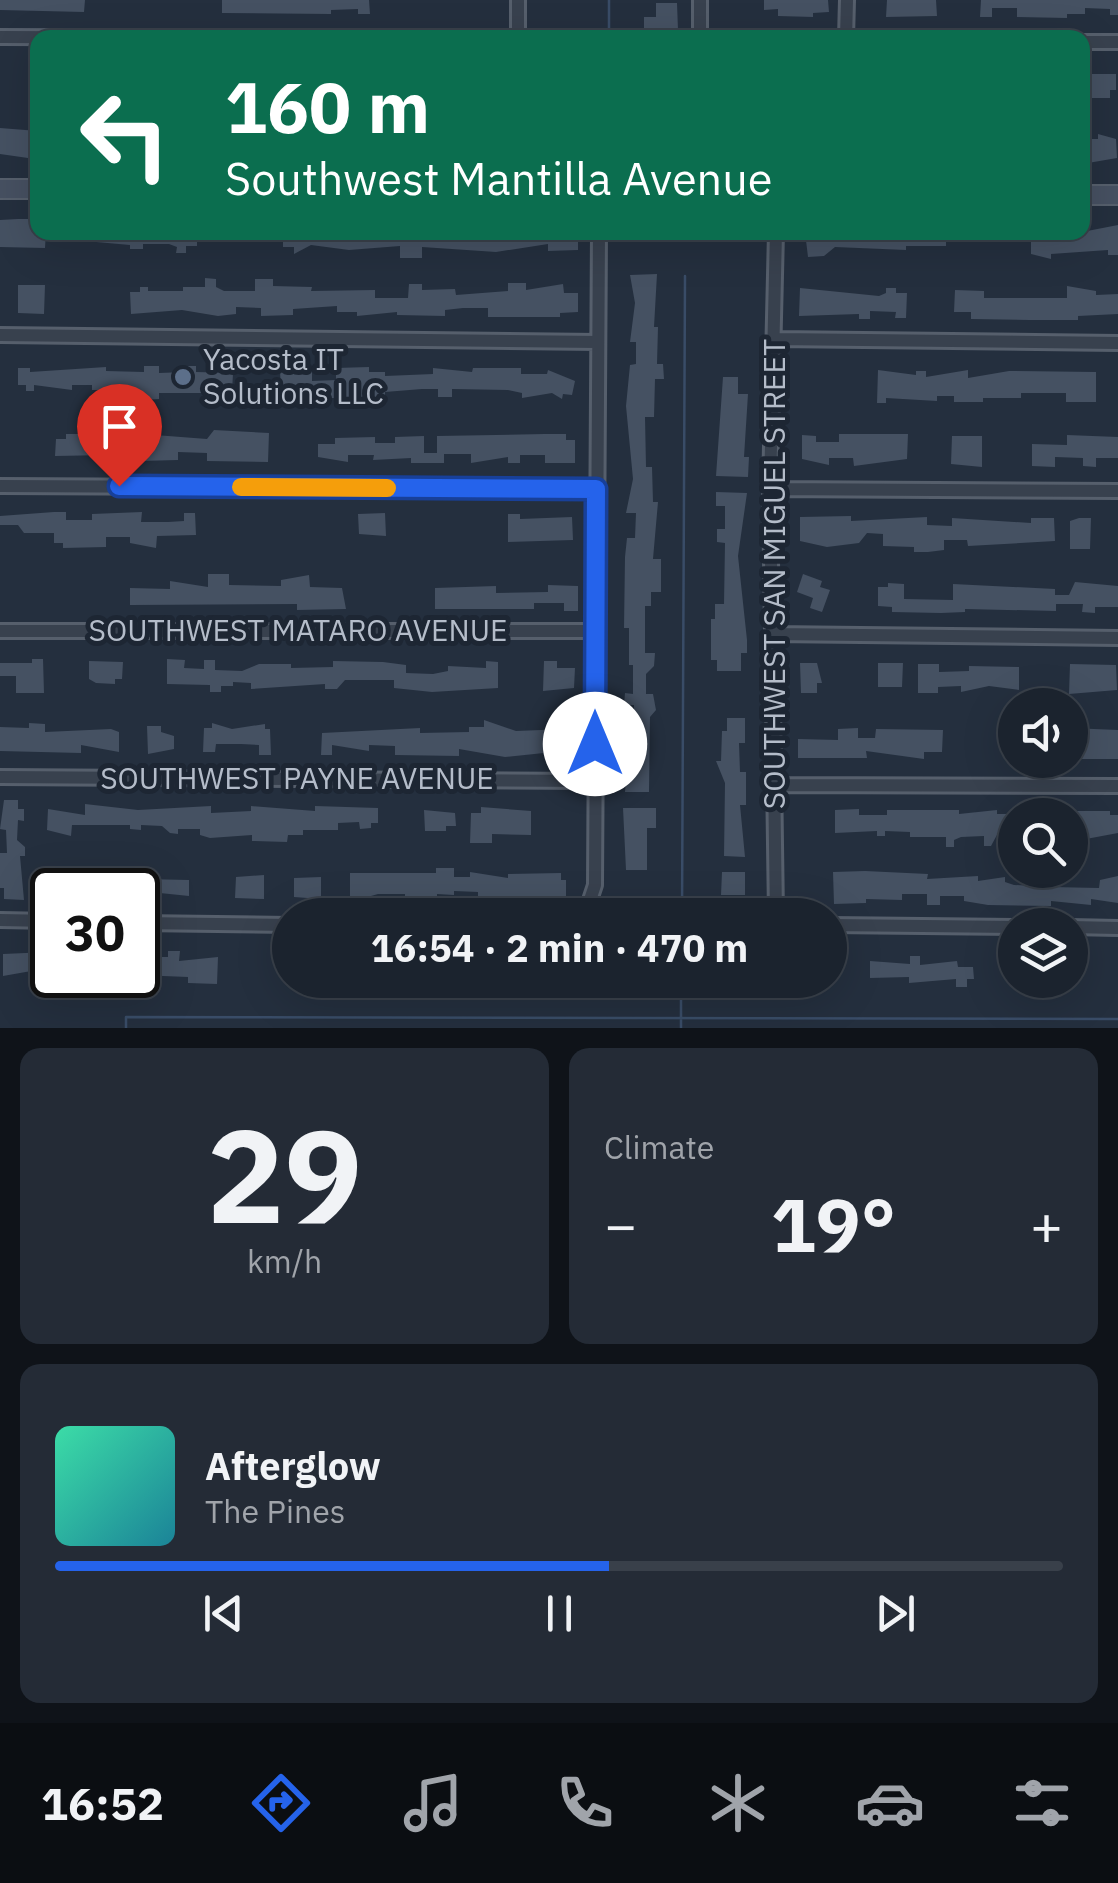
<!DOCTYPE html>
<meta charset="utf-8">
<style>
body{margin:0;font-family:"IBM Plex Sans",sans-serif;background:#242b36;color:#f1f3f6;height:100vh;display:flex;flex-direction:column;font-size:38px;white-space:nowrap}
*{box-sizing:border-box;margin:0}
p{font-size:32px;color:#a0a4aa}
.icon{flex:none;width:55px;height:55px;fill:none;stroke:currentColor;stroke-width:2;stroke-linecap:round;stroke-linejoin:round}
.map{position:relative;height:1028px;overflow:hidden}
.details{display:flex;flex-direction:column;gap:20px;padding:20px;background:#0f1319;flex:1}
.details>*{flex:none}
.guide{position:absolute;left:30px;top:30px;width:1060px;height:210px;border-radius:20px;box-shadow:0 10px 40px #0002,0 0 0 2px #39404a;background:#0b6e4f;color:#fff;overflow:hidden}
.tools{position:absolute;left:998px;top:688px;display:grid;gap:20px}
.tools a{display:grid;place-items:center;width:90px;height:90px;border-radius:50%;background:#1b232e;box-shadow:0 10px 40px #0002,0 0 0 2px #39404a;font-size:50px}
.speed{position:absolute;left:30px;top:868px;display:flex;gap:20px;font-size:50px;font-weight:700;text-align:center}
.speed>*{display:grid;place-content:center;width:130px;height:130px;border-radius:50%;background:#1b232e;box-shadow:0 10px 40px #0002,0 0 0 2px #39404a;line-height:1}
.speed .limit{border:5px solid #111;border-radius:15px;background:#fff;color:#111}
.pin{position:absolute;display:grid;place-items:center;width:85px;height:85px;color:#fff;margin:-102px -42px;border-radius:50% 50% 50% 0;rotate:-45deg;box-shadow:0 0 10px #0007}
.pin .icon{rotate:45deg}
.me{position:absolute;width:110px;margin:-55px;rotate:0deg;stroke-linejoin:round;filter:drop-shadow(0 0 8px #0008)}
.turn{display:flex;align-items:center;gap:35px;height:210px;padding:0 30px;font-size:45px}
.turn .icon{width:130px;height:130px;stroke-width:2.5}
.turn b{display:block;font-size:70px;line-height:85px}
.big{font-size:75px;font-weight:800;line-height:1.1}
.details .widget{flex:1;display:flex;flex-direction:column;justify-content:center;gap:15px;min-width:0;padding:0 35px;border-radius:20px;background:#242b36}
.details .dial{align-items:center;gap:0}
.dial b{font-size:130px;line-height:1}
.song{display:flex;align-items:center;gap:30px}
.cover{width:120px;height:120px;border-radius:15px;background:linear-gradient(135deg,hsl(160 70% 55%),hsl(190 70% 35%))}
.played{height:10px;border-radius:5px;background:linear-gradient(90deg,#2563eb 55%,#39404a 55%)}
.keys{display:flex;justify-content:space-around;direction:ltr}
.heat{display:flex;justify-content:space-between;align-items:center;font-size:55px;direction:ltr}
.details .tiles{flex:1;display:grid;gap:20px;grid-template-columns:1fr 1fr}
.widget:last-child{grid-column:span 2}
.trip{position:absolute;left:272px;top:898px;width:575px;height:100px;border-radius:50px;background:#1b232e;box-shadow:0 10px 40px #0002,0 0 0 2px #39404a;font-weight:800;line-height:100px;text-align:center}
.tabs{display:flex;height:160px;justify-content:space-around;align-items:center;background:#0b0e12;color:#a0a4aa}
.tabs .icon{width:70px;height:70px}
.tabs .on{color:#2563eb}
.tabs b{font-size:45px;color:#f1f3f6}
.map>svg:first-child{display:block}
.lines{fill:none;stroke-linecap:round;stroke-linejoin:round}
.stream{stroke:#394c67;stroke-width:2.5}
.building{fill:#455162}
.street-casing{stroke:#565f6c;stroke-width:18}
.secondary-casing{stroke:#565f6c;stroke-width:22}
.street{stroke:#38414e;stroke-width:12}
.secondary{stroke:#465061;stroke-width:18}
.route-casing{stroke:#184099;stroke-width:25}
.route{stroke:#2563eb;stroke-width:18}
.slow{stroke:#f59e0b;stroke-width:18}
.service-dot{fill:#5c6f8a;stroke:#1d2633;stroke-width:4}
.labels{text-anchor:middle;stroke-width:10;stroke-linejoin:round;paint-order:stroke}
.poi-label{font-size:30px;fill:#b4bcc9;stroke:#1d2633;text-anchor:start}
.street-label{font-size:30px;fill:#b4bcc9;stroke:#1d2633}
</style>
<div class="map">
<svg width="1118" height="1028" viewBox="0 0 1118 1028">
<rect width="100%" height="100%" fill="#242f3e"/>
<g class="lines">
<path class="stream" d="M609,38V0
M682,915L685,276
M126,1028V1017L1118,1019
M681,1028V980"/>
</g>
<path class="building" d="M0,0H85L84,12L0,10Z
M222,0H369L370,14H358V9L331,10V14L222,13Z
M764,0H828L829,12L813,13V17L778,16V9L764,10Z
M887,0H936L937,16L886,17Z
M981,0H1118V15H1110V9L1085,8V14H1067V18L1017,17V8H992V17H980Z
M656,3H677L678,30L644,31V17H656Z
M1087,74H1116V90H1110V98H1087Z
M0,128L38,131V150H28V158L0,154Z
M1098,134L1116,139L1117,158L1088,163V139H1098Z
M18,219H30V226L46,232L45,248L0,247V220Z
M1118,225V255H1108V250L1051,254V259L1031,254V232H1082Z
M95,232H197V246H186V253H176L177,247L169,244H143V249H130V245L96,242Z
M283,232H578V250L548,251V244L496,252L422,247V258H400V246L349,250L311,245L294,254V247H283Z
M805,232H946V246H906V250L835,247L824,256L808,257Z
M657,274L654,327H658L657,364H663L664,379H655L654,417H645L646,467H652L653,502H658L653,559H661V592H651V606H645V653H655L654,666L646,674V694H653L656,710L650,717L649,792H625L628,754H624V738L633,739L634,716V705H624L625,693L633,694V665H629V628H624L625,557L627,538H635L636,513H626L633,479L626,406L630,365L636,364V342H630L635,303L630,275Z
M205,278L216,279V287L224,291H255V279H273V286L312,287L311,291L375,290V298H408L409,284H422V290L455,289L456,295L508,291V283H526V290L563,284L564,293H578V312L560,313V317H488V308H463L445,310V316L397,315V312L357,316V312H337V306L293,309V315L261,316V308L236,307V314L218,316L182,310L131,314L130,292H140V287H148V291H183V287H205Z
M18,285H45L44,314L18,313Z
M1067,286L1096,291V295L1118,294V314L1078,316V320H1030L971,319V312H954L955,290L984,291V298H1067Z
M800,288L879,296L886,293V288H896V293H907L906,318H895L896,312L870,311V319H859V314L799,316Z
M144,366H159V373L185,372V366H196V372L233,373L232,393H159V399L129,401V390H92V385H72V390L34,385V391H26V385H18V368H30V372L106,367V371L144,372Z
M369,367V372H385V376L433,374V368L472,372L473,368H521V374H547L548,370L575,381L572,395L563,394L562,399L552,393L522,398V393L508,390L452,389V397H438V389H422L385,392V398H366V404H356V398H331V393L305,392V398H294V392H281L280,370L312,368V381L336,380V368Z
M878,370L916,375V371H926V377L968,370V378L1009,371L1096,372V402H1066V393H1021V398H983V402H954V396H937V401L886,398V403H877Z
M723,377H738V394H748L744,457H749L748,477L716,476Z
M214,430L269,433L268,462L207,461V453L178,452V460L141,461H108V455L55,456L56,439H66V434H82V439L129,438V433L207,439Z
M545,434H566V440H575V463H545V455H520V463H508V457L471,463V454H444V463H411V458L373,460L374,455H348V462L318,457V444H335V438L375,437V443H395V437L424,436V453H437V436Z
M839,434H908L907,459L854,466L853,458H829V465L802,459V435L816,436V442H839Z
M1067,435L1118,437V458H1096V467L1083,466V458L1055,457V467L1032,466V444L1067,445Z
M952,436H982V467L951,464Z
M716,492L747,493L738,556L747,640V653H741V671H717V660H711V619H715V604H724L725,543L717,542V529H725V506H716Z
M54,512H66V520H92V514L142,512L141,522H168L184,521V513H195L196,535L157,536L156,548L130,543V537H106V547L63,548V543H54V533H24L18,525H0V516Z
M385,513L386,536L359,534L358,514Z
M508,514H520V519L572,517L573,540L508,542Z
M851,516V521L927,517V525L952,526V518L1031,523V518H1054L1055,541L968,546L967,540H944V550L928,552H914V547L883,546V534L867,533L859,543L827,547L800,541V517Z
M1079,518H1091L1090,549H1070V521Z
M208,574H229V585L281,586V580L309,575L310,587L342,588L346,609L297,610V604L130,605V588L170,589V581L208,587Z
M803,574L822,581L820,587L830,590L822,612L810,608L813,598L797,592Z
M1075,582L1118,586V607H1095V613L1082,612L1083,604H1056V611L965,609V612L941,613L892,612V607L878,606V587H888V583L904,584V599L953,600V584L1055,589V595H1069Z
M548,585L578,586V611H564V603H534V609H435V588L496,586V593L548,592Z
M32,659H43L44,693H16V676H0V663H32Z
M167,659L185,660L184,668L204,669V660H215V670L242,671L259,664H291V668L333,667V661L383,662L406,665V673L433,674L448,671V666L486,668V661L498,662V688L432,692L394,688V680H345L337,689H325V684L251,689V683L233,682V686H221V692H210V685L167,684Z
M89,661L123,662L122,679H115V684L96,683L89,679Z
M544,661H557V668H575L574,688L543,691Z
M800,663H817L822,683H817V693H801Z
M878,663H903L902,687H878Z
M918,664H939V672L969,671V666L1019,667V690L989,686L961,692V686L938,687V693H918Z
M1070,664L1116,665L1117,690L1069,694Z
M727,718H745V743H739L740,772H746V805H740L745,857L724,856L725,783L716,761H721L722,731H727Z
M484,720L516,731L566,729V722H574V757H563V751L505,757L459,749V756L395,755V746L369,745V751L332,745V755H321L322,733L420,728V733L469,732V727H484Z
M29,723L45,724V732L111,729L119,732V752L81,745V753L0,751V727L29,728Z
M212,723L232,729L265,724V729H270L271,755H259V745L241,744H216L215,752H203L204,728H212Z
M147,726H161V732L174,736V749L148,754Z
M858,728V738H875L876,729L943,730L942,752H924V759L866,751L867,758H798V739L838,740V729Z
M1070,728L1118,730V759H1070Z
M4,800H18V809H24V821L18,820L17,840L25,847V856H20L24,900L4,899V888H0V853H7L6,830L0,829Z
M85,804L138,810L211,806V813L251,811V806L315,811V806L378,808V823H371V828L360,829L359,822L338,823V830H303V835H288L287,842L252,841V835L210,838L200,835V829H178V834L170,833L162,826L141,825V830L130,829V825H72L71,836L47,830L48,809L85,815Z
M481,807L531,811V835L492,834V843H470L471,813H481Z
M623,808H656V828H647V870H626Z
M859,809V815H887V810H959V814L997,810V814H1014V833H998L991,846H984V836L961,837L954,840V847H946V837H910V832L885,831V836H877V831L835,833V810Z
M424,810L455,813L456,826H446V831H425Z
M1070,811H1110V815H1118V833L1070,842Z
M436,868H454V877H470V872L508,878V874L561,873V880H566V902L512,897V903L478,902V892L454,891V895L437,894V902H405V894H378L350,902V873H436Z
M865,871L928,874L927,879L978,876V881L1005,877V882L1014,885L1051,887L1099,888L1100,880L1118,876V903L1091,899V905L1051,901V906L988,905L964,901V896H940V905H927V894H902V900L866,899V903L834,904L833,872Z
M83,872H100V878L114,879H133V873H143V879L189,880V896L150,892V900H138V890H47V882H57V876H83Z
M722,872H745V895H721Z
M264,875V899L235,898L236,877Z
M321,877V899L294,897V878Z
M168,951H180L179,961L218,957L217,984L188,983V977L138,975V957H168Z
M48,952V958H52V979L37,976V970L3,976V954Z
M910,956H920V965L957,961L958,967H973L974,979H967V987H956V979L909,983V977L870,978V961L910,964Z"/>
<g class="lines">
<defs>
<path id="street" d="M0,37L264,38
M518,38V0
M700,38V0
M846,38L847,0
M1082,42H1118
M0,335L598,342
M776,339L1118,343
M0,486L597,489
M770,489L1118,491
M0,631H595
M772,634L1118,638
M0,777L594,781
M772,785L1118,786
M585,915L595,885L599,232
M776,915L770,489L776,232
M0,920L52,921
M138,923L290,925
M830,925L1015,927
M1070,927L1118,928"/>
<path id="secondary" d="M0,189H38
M1082,195H1118"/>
</defs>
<use href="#street" class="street-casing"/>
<use href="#secondary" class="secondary-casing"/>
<use href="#street" class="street"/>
<use href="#secondary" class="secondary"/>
</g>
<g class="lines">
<defs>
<path id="route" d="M119,486L596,489L595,744"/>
</defs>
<use href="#route" class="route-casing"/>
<use href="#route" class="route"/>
<path class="slow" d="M241,487L387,488"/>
</g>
<circle class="service-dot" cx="183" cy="377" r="10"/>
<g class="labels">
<g class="poi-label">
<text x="203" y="370">Yacosta IT<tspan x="203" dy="34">Solutions LLC</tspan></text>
</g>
<g class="street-label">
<text transform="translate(775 574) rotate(-90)" y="10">SOUTHWEST SAN MIGUEL STREET</text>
<text x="298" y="641">SOUTHWEST MATARO AVENUE</text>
<text x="297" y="789">SOUTHWEST PAYNE AVENUE</text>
</g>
</g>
</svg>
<div class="tools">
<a><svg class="icon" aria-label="sound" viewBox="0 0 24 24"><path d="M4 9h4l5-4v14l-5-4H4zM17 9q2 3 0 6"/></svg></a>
<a><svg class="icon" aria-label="search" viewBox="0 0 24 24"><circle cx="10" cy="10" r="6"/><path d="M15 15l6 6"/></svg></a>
<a><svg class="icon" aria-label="layers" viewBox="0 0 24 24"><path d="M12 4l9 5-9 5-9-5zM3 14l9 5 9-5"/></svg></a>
</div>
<div class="speed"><div class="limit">30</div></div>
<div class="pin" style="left:119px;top:486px;background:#d93025"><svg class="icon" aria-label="arrive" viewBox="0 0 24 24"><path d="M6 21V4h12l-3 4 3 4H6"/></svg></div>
<svg class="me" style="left:595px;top:744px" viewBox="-20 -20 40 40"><circle r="19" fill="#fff"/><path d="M0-13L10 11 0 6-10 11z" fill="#2563eb"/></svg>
<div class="trip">16:54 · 2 min · 470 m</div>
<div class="guide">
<div class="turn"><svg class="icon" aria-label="left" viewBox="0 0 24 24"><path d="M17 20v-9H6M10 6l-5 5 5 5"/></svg><div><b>160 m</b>Southwest Mantilla Avenue</div></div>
</div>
</div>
<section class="details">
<div class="tiles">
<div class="widget dial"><b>29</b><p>km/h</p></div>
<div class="widget"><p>Climate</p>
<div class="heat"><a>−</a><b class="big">19°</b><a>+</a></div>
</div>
<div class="widget">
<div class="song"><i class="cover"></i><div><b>Afterglow</b><p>The Pines</p></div></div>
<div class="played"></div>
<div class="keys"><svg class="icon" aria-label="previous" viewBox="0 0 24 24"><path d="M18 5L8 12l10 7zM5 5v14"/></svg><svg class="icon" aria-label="pause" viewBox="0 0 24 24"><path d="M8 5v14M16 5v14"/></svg><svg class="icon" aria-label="next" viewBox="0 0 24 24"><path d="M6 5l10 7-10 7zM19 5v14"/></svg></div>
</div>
</div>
</section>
<nav class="tabs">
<b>16:52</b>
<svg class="icon on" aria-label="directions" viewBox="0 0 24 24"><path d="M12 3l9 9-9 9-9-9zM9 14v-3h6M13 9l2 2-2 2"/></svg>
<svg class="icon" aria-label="music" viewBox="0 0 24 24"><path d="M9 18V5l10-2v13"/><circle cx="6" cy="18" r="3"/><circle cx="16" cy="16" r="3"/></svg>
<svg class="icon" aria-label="phone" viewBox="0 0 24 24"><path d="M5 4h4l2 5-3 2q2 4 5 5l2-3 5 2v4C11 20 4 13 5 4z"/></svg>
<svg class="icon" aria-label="climate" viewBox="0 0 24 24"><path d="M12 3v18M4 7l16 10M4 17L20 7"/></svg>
<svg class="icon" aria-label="car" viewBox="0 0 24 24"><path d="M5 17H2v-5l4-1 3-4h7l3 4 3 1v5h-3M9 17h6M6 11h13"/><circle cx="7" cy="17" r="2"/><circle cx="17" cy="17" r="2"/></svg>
<svg class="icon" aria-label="filters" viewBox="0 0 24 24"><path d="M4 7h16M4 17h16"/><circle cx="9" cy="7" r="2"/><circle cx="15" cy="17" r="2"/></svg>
</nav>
